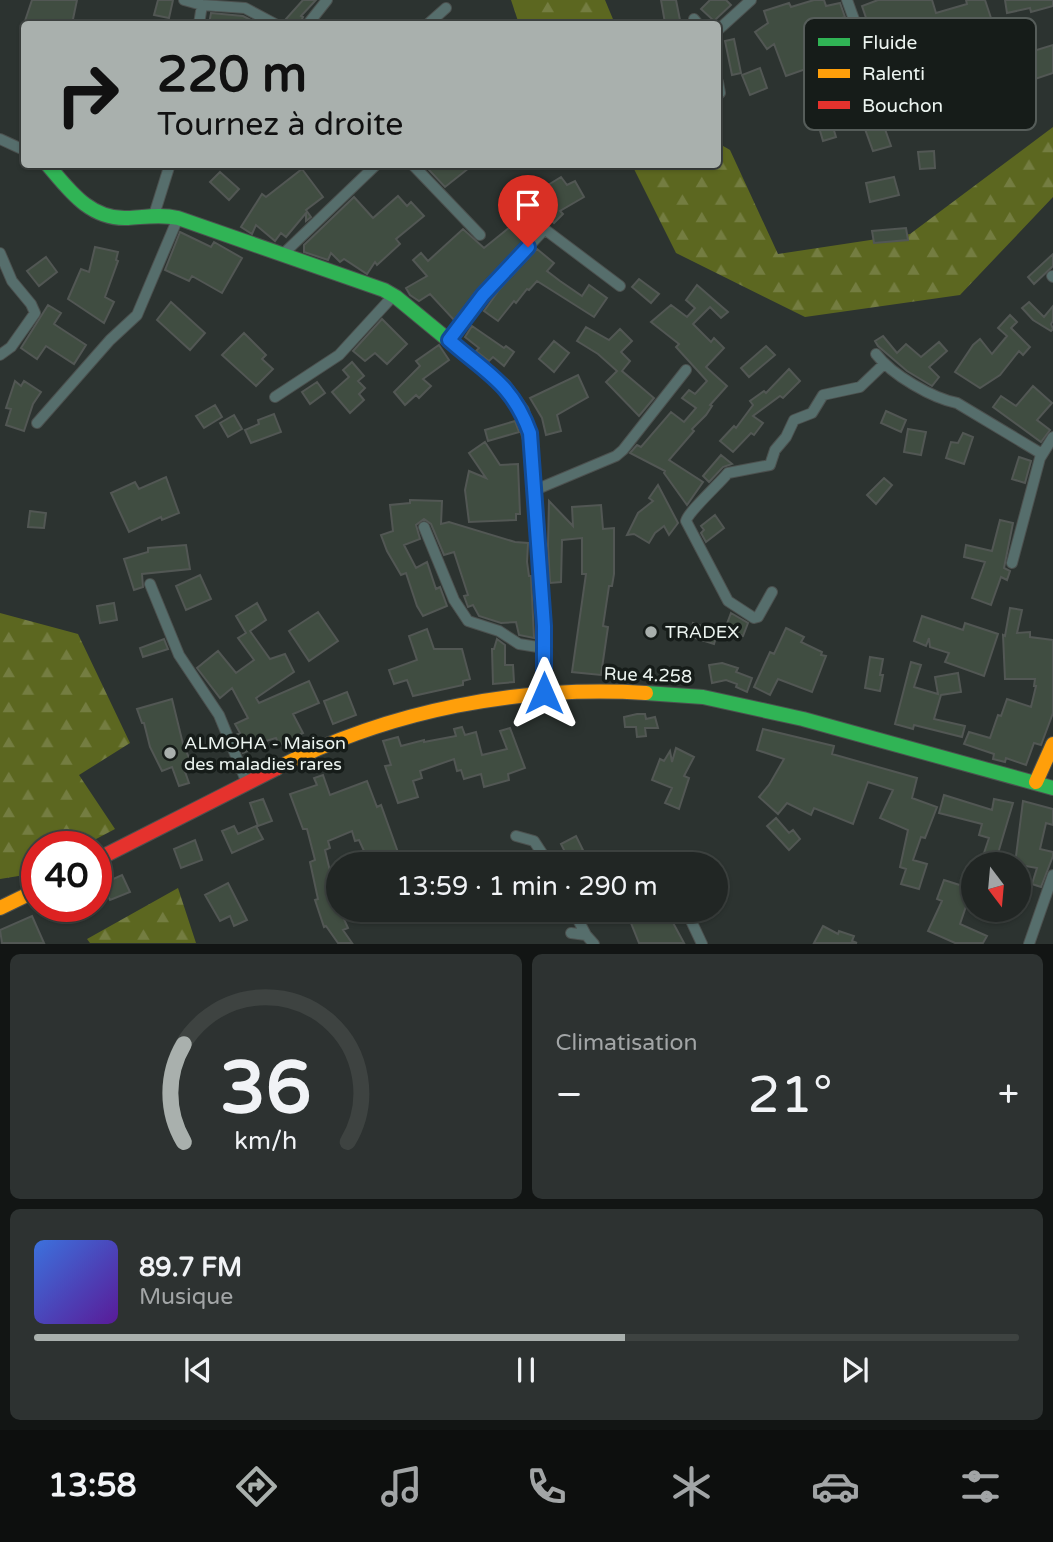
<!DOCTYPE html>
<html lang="fr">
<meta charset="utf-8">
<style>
body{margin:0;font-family:"Varela Round",sans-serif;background:#2d3231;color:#f1f3f6;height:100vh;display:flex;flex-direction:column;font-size:26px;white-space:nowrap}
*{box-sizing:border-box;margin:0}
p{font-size:23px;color:#a2a5a6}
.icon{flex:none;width:38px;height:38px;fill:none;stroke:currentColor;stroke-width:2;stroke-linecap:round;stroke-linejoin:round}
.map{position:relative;height:944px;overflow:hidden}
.drawer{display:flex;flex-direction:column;gap:10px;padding:10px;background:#121514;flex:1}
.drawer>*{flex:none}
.top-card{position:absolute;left:21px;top:21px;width:700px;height:147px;border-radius:7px;box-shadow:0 2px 5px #0004,0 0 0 2px #3e4341;background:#a9b0ad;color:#111;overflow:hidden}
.needle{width:46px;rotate:164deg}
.fabs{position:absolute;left:961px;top:852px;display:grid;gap:14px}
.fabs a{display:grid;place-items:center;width:70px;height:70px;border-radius:50%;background:#212624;box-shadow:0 2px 5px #0004,0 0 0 2px #3e4341;font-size:35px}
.speed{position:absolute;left:21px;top:831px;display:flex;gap:14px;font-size:35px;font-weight:700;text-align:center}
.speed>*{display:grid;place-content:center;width:91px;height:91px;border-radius:50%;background:#212624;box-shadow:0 2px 5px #0004,0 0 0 2px #3e4341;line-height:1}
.speed .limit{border:10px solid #d22;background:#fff;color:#111}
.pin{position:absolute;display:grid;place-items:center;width:60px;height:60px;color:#fff;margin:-72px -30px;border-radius:50% 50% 50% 0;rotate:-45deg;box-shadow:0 0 7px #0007}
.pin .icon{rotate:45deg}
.me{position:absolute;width:77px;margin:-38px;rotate:0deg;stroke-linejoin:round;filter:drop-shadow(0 0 5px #0008)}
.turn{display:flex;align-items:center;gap:24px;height:147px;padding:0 21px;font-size:32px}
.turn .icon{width:91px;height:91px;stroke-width:2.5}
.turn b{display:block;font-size:49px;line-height:60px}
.big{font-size:52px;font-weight:600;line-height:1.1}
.drawer .tile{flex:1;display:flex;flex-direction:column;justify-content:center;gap:10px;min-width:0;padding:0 24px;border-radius:10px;background:#2d3231}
.drawer .dial{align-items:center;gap:0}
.dial svg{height:182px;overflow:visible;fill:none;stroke:#3e4341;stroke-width:7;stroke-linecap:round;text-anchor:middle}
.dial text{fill:#f1f3f6;stroke:none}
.song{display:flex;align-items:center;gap:21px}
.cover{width:84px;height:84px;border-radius:10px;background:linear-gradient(135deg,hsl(220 70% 55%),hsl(270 70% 35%))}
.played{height:7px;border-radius:4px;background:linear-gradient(90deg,#a9b0ad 60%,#3e4341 60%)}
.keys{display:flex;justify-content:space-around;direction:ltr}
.heat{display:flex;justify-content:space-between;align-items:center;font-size:38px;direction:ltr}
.drawer .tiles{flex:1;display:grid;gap:10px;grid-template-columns:1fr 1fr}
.tile:last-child{grid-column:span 2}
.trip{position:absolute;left:326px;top:852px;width:402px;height:70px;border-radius:35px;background:#212624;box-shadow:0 2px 5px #0004,0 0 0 2px #3e4341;font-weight:600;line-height:70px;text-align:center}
.dock{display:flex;height:112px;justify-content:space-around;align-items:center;background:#0d0f0e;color:#a2a5a6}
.dock .icon{width:49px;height:49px}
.dock .selected{color:#a9b0ad}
.dock b{font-size:32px;color:#f1f3f6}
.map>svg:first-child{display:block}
.forest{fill:url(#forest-firs)}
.building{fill:#404d41;stroke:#525754;stroke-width:2}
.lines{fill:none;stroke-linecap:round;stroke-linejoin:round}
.street-casing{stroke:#4c514f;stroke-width:12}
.fast-casing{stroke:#4c514f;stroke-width:16}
.slow-casing{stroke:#4c514f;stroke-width:16}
.jam-casing{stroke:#4c514f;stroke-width:16}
.street{stroke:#566e6c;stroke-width:10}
.fast{stroke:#30b455;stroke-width:14}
.slow{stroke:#ff9f0a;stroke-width:14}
.jam{stroke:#e5322d;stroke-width:14}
.route-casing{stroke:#114b97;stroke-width:18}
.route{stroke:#1a73e8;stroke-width:12}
.poi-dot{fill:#a9b0ad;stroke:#161c19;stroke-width:2.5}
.labels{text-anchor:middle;stroke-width:7;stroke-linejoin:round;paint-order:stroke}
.poi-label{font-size:18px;fill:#ecf4f0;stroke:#161c19;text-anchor:start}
.street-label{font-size:18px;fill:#ecf4f0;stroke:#161c19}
.key{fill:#161c19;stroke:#565d5a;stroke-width:2}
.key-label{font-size:19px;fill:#ecf4f0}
</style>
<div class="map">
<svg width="1053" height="944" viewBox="0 0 1053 944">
<defs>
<pattern id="forest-firs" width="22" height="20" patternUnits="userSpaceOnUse" patternTransform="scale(1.75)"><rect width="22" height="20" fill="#5c6720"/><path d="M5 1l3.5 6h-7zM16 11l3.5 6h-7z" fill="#747d41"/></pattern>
</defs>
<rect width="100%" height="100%" fill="#2c3330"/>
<path class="forest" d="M511,0H605L615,24H519Z
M1053,127V197L960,295L805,317L676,253L632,165L718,164V143L730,150L778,254L910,234Z
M0,613L78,634L130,743L79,775L115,829L81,847H37V871L31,874L0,879Z
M178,888L196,943H90L87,939Z"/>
<path class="building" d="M32,0H77L72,24H24Z
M158,0H173L169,18L154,15Z
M303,0H316L301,16L303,17L300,24H291L285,20Z
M661,0H676L680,20L665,23Z
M710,0H726L731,5L714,21L701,9Z
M814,0H824L826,6L840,3L845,17L823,24L830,47L853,40L859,58L829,68L848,96L838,103L822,79L817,65L786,76L774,44L767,49L755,32L768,23L764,11L789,3L791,7Z
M878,0H932L936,13L967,4L966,0H985L992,21L979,25L987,51L973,55L963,24L939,31L957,79L929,89L913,42L878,53L862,6Z
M1005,0H1053V6L1031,12L1030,8L1007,13Z
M211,13L243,16L253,21L252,24H209Z
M734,39L741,73L732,75L725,41Z
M1053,45V73L1035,79L1027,53Z
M760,68L767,88L750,95L742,75Z
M875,101L891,146L873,151L857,107Z
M829,114L836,137L823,141L816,117Z
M934,151L935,168L920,169L918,152Z
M437,164H474L445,187L429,170Z
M302,169L323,197L306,210L311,217L306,221V213L286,237L281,233L275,241L256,225L252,234L241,227L262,194L266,197Z
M220,172L239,189L229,200L210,182Z
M561,177L567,185L575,181L584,197L560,211L563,214L554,223L552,221L537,226L477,290L454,320L430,294L419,301L410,295L406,288L427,276L413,260L421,253L428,261L463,229L484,248L510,227L508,226L540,190Z
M894,177L899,195L870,202L866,183Z
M398,196L407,206L411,202L424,216L396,239L400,244L377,265L375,262L367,274L344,259L340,262L331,253L328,260L304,252V245L354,197L373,218Z
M906,228L908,240L874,243L872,231Z
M180,232L211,247L214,242L242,258L222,293L192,276L189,281L165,270Z
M95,247L118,252L116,260L118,261L105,297L114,302L104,323L68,299L81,269L89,272Z
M537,249L554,263L547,271L560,281L582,296L589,285L607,298L594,317L537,281L529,290L527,289L516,303L514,301L498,321L484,311L499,290L496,293Z
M1053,254V266L1034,284L1028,277Z
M46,257L57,272L39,286L27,271Z
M639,279L659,294L651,303L632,287Z
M697,285L728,312L721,318L710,307L693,324L711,342L714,338L724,348L706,367L727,386L710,405L712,406L706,415L692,429L694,431L669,460L703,482L687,505L664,473L665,471L630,453L637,445L641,447L671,412L684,422L696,408L682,398L689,390L695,394L707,381L676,347L679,344L651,322L671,305L687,317L695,308L686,300Z
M171,302L205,333L190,350L157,320Z
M1029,302L1044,317L1053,306V321L1051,324L1053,329L1051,331L1033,320L1022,308Z
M48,305L61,313L54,324L86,345L74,364L46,346L37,359L21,348Z
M1010,315L1017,322L1011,328L1030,347L1023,355L1019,351L1000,375L980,388L955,372L973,345L980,339L992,354L1007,336L998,328Z
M382,319L407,344L387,364L375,353L365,361L353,351Z
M472,326L504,348L506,346L514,352L504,366L493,357L489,361L476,351L479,348L465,337Z
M586,327L609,340L620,329L632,341L621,352L630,361L622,371L654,398L639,416L606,382L617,371L598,354L577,341Z
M244,333L266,355L262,359L273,369L256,386L222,355Z
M883,336L897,353L906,344L921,357L939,342L947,351L929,367L939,377L932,386L907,371L878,346L875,341Z
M554,341L569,353L554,372L539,359Z
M439,345L449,360L423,379L431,386L419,398L416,395L405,405L394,392L420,366L416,361Z
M766,346L775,355L749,377L741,368Z
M352,362L364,376L358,381L365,388L359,394L364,400L350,413L332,392L349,377L343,370Z
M789,369L800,381L783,398L780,396L753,416L763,423L754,435L751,433L733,452L720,441L734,426L736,428L753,405L750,401L764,391L766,393Z
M578,375L588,397L557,415L561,431L546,435L542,418L530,398Z
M15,381L21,386L24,381L41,392L33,404L24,431L6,425L11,409L6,408Z
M317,382L325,393L310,404L302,392Z
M1033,386L1052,403L1037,420L1050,430L1041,442L993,407L1001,396L1016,406Z
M215,405L222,417L204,428L196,416Z
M886,411L906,420L901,432L881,423Z
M274,414L281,432L251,443L245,430L259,424L258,420Z
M234,415L242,429L228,437L220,423Z
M515,421L519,432L488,441L485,430Z
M908,429L926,432L921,455L904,452Z
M963,433L973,437L964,464L946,458L951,442L958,443Z
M485,442L500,465L518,464L520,514H516V520L469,522L465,490L469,471L486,478L469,453Z
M721,455L732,464L723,467L709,482L703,476Z
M1019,457L1031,461L1025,483L1012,479Z
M166,477L179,513L162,520L161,517L129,532L111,493L135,482L139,489Z
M884,478L892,485L876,504L867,495Z
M658,485L678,523L669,535L664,526L655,533L649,543L634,534L627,535L638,513L653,501L649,498Z
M410,500L442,501L441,524L449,522L515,542L528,543L527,562L529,576H531L534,638L519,635L516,622L501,623L479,616L473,605L468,607L464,596L468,595L454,552L444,555L431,524L424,519L416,525L420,539L404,545L416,568L427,562L436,589L440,587L447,606L423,616L417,606L406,573L401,575L387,551L381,535L393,531L390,505L410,503Z
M549,501L573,526L572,507L601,505L603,529L614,528V574L612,586H609L603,626L608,627L601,675L572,672L586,574H582V538L562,540L561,582L550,583L548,546Z
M30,511L46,513L44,528L28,527Z
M715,515L724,528L706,542L701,533L704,530L701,526Z
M1000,520L1013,523L1004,568L1010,571L1007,580L1001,577L991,605L972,598L985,562L964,557L966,545L992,551Z
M186,545L190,569L142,574L143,587L134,590L124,559L148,552V548Z
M200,575L211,599L186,610L176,586Z
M114,603L117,620L100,623L97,606Z
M257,603L266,620L250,631L270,659L285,654L294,672L256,698L259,703L309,681L319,703L293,714L303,733L279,745L276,738L259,743L260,746L243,753L236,735L240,733L235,724L248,718L232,688L220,698L197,668L218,651L236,673L254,660L238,638L246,633L236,616Z
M1010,608L1022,610L1017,633L1030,632V637L1053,640V713L1041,745L1034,743L1026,765L1006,758L1005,762L993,759L994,754L964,744L969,732L990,738L998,715L1001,716L1007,699L1031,707L1036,686H1034L1035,679H1005L1003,635L1005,636Z
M318,612L338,641L309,661L289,631Z
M731,613L748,623L743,636L725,629Z
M922,616L963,630L965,623L998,634L984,676L945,662L949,653L930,647L929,638L926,646L914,641Z
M693,623L718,631L714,644L689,636Z
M786,628L804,637L801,642L822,652L821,655L826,656L812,692L778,679L770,695L754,687L770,652L774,654Z
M427,629L434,649H462L470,679L463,681V685L413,696L407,680L394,684L389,670L417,660L409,636Z
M164,639L168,649L143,657L140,648Z
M497,639L505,645V665H513L514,682L493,684L492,649H494Z
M870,657L883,659L880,675H883L880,691L865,688Z
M911,662L921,665L914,687L938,694L935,677L958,673L961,692L941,695L934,719L965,726L962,737L914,725L913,729L895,724Z
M722,663L738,668L736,672L752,678L747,692L736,687L737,684L726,680L712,683L709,665Z
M347,692L356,715L333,724L324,701Z
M172,699L183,744L190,760L182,763L189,783L179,786L172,767L162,771L150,747L144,723H142L137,709Z
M637,714H645L646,719L655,717L658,728H645L646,736L637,737L636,727H625L624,717Z
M462,727L465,735L476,732L482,755L507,749L500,731L510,728L525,768L508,774L509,780L484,787L481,774L464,779L461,770L457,771L454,759L420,771L422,778L413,781L418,797L398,803L385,766L391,765L383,741L398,737L401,746L424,740V742L456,736L454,729Z
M763,729L834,746L832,754L917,778L912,798L937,807L925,838L921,837L913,860L927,864L919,889L901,884L906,869L900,867L908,830L880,818L893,790L868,782L853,824L814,808L811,815L787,803L778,814L759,797L769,785L784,759L757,750Z
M676,748L694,757L684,776L689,778L679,809L665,803L672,788L652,780L660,759L664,761L670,751L672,762Z
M323,775L330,795L367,781L377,807L381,805L399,855L370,864L359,840L355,841L352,831L328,841L330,848L325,850L330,871L338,868V910H340L348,928L343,930L352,943H338L326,926L324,927L315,900L318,899L310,862L315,860L307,829H303L290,794L317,785L314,778Z
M944,795L992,810L994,799L1013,803L996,860L983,856L989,838L979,835L982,824L939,813Z
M263,799L272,821L258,826L250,803Z
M1023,801L1053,809V825L1046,823L1040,849L1053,852V856L1041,887L1032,884L1037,868L1015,864Z
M776,818L789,833L793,830L800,839L789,850L767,826Z
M234,826L238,834L256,826L263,839L232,853L222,831Z
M576,836L583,850L568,858L561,844Z
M195,840L202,860L181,868L174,849Z
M122,875L130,892L110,900L102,884Z
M944,880L972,889L960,924L987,936L983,943H955L928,931L942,901L937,899Z
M228,883L247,920L234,926L230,916L220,921L205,895Z
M629,910H672L676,917L671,919L684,943H639L629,918L632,917Z
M32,916L44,943H2L0,930Z
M823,926L838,934L839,931L854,936L852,941L857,943H814Z"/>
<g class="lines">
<defs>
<path id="street" d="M184,0L202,5L245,8L275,24
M847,0L887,111
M694,19L698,24
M199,24L202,5
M308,24L327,0
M428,24L446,8
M718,30L751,0
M718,82L720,93
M0,139L24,150
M412,164L480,235
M154,215L170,164
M0,253L12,281L31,304L35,313L11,347L0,355
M282,255L377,164
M1052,276L1053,277
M449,340L483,295L543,231H547L620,286
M876,354C892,375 932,398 957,403L1042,454
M275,397L339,355L394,295
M37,423L110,340L137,315L178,218
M535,490L616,456L623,450L686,370
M424,527L454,600L468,621L499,631L519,644L544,648
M1012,563L1040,458L1053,437
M150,584L179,655L219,715L247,783
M772,592L758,617L754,618L728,601L686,521C688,512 719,484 728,473L770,465L775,450L786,437L794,420L812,413L823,395L860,387L884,364
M516,836L534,841L549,864
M573,910L586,935
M686,910L702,944
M571,933L586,935L594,944
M1029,944L1053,875"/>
<path id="fast" d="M47,164C69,190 90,220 128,218C145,217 161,214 178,218L384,290L396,297L504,386L522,411L530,439
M646,693L703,697L803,719L1053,788"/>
<path id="slow" d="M530,439L544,626V693
M277,768C390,710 520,685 646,693
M1036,782L1053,744
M0,908L37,890"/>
<path id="jam" d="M96,860L277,768"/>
</defs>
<use href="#street" class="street-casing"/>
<use href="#fast" class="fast-casing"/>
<use href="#slow" class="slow-casing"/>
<use href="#jam" class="jam-casing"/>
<use href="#street" class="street"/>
<use href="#fast" class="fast"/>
<use href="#slow" class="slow"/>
<use href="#jam" class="jam"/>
</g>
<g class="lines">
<defs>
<path id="route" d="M528,247L483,295L449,340C486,373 512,383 530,433L544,626V693"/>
</defs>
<use href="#route" class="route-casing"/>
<use href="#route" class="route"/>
</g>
<g class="poi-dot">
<circle cx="651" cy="632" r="7"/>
<circle cx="170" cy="753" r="7"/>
</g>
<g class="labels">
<g class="poi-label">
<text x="665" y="638">TRADEX</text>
<text x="184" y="749">ALMOHA - Maison<tspan x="184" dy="21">des maladies rares</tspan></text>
</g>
<g class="street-label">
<text transform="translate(648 675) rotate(2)" y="6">Rue 4.258</text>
</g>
</g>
<rect x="804" y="18" width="232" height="112" rx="10" class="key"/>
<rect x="818" y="38" width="32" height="8" fill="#30b455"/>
<rect x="818" y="69" width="32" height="9" fill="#ff9f0a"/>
<rect x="818" y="101" width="32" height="8" fill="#e5322d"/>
<g class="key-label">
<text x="862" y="49">Fluide</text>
<text x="862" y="80">Ralenti</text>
<text x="862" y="112">Bouchon</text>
</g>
</svg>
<div class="fabs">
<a><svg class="needle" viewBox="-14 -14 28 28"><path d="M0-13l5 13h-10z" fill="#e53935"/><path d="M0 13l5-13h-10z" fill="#a2a5a6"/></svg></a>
</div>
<div class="speed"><div class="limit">40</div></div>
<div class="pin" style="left:528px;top:247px;background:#d93025"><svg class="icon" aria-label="arrive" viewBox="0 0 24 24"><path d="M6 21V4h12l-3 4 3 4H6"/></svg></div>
<svg class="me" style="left:544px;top:693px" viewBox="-20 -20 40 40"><path d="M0-17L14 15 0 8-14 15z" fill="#1a73e8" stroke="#fff" stroke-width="4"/></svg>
<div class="trip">13:59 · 1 min · 290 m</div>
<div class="top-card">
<div class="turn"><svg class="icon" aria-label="right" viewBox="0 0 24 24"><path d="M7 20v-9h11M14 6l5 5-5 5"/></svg><div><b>220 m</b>Tournez à droite</div></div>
</div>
</div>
<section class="drawer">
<div class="tiles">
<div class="tile dial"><svg viewBox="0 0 100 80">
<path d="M14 69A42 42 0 1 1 86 69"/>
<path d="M14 69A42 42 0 0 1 14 26" stroke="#a9b0ad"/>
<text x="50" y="56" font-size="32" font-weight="700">36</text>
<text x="50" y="72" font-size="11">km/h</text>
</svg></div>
<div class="tile"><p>Climatisation</p>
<div class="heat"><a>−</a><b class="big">21°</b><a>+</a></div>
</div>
<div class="tile">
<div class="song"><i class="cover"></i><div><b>89.7 FM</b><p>Musique</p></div></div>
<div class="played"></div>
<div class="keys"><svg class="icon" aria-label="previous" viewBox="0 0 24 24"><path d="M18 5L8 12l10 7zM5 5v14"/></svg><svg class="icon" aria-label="pause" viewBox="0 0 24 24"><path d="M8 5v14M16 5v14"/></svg><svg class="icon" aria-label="next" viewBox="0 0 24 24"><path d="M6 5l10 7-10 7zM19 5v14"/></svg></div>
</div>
</div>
</section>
<nav class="dock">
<b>13:58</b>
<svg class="icon selected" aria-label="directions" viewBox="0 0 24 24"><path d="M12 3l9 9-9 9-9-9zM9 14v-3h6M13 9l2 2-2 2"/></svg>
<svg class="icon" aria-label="music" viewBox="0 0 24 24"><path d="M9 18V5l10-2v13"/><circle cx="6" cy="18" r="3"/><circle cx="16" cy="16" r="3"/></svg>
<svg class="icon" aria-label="phone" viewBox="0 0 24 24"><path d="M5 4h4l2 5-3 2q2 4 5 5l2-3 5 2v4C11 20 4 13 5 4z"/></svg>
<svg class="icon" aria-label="climate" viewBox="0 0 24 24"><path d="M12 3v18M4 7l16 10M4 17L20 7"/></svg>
<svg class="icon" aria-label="car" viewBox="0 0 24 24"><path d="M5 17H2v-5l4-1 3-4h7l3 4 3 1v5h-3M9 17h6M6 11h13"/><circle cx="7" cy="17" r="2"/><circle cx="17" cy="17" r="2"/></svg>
<svg class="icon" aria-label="filters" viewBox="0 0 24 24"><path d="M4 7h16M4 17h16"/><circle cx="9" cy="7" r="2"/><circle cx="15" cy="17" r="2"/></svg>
</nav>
